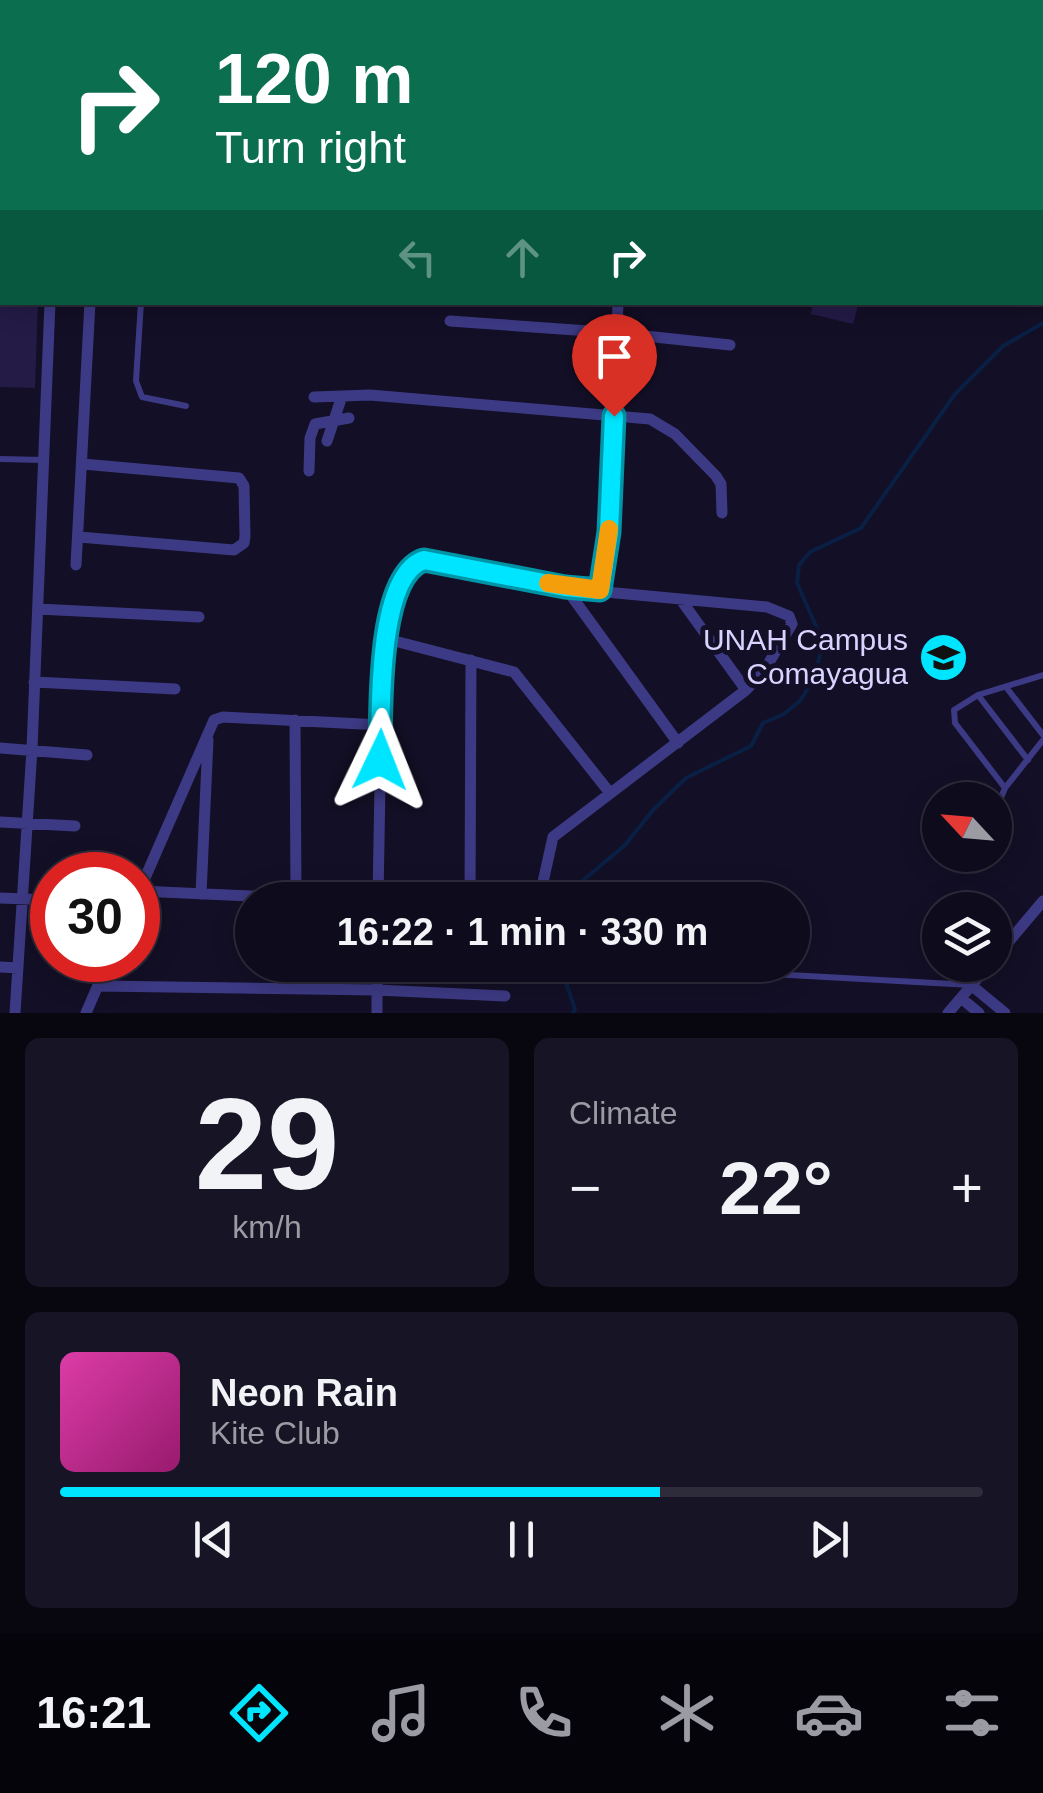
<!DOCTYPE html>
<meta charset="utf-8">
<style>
body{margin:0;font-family:Helvetica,sans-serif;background:#171425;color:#f1f3f6;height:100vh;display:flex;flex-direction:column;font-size:38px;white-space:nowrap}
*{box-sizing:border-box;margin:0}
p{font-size:32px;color:#9b9ba3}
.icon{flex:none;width:55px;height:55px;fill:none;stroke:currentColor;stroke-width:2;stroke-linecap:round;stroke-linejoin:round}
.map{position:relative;height:1013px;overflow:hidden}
.side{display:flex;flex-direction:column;gap:25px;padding:25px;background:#08060f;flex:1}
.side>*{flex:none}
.banner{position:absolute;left:0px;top:0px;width:1045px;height:305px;box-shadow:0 5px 25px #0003,0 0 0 2px #2e2b3b;background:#0b6e4f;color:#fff;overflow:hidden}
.needle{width:65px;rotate:296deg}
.tools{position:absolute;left:922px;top:782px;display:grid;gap:20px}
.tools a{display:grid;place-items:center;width:90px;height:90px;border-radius:50%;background:#0e0b1c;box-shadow:0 5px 25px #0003,0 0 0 2px #2e2b3b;font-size:50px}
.speed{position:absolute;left:30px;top:852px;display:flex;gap:20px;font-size:50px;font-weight:700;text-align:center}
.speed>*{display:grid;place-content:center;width:130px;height:130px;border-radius:50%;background:#0e0b1c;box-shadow:0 5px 25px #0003,0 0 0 2px #2e2b3b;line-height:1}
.speed .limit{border:15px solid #d22;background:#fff;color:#111}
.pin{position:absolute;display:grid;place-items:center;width:85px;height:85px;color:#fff;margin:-102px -42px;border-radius:50% 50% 50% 0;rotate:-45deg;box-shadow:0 0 10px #0007}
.pin .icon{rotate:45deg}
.me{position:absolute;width:110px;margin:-55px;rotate:2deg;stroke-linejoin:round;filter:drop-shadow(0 0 8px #0008)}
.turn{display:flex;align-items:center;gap:35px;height:210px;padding:0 50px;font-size:45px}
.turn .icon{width:130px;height:130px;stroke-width:2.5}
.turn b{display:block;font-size:70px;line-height:85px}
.lanes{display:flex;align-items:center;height:95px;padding:0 50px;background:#0003;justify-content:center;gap:50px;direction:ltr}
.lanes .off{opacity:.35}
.big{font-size:75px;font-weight:700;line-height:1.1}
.side .card{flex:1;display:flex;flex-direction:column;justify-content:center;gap:15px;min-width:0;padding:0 35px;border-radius:15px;background:#171425}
.side .dial{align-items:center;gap:0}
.dial b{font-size:130px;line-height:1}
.song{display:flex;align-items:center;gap:30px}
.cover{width:120px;height:120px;border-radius:15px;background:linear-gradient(135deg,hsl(320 70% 55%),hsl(320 70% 35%))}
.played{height:10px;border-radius:5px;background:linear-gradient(90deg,#00e5ff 65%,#2e2b3b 65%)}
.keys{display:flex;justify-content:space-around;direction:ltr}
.heat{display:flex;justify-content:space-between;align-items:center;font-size:55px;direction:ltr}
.side .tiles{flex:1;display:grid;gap:25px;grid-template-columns:1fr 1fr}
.card:last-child{grid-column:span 2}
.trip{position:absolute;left:235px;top:882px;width:575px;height:100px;border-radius:50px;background:#0e0b1c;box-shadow:0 5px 25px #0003,0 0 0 2px #2e2b3b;font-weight:700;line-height:100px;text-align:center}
.menu{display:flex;height:160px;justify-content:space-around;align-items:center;background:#06040b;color:#9b9ba3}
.menu .icon{width:70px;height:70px}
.menu .selected{color:#00e5ff}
.menu b{font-size:45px;color:#f1f3f6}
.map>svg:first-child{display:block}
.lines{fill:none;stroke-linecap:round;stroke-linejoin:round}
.stream{stroke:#0a1f44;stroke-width:4}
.building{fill:#241b47}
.lane{stroke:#3d3a85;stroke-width:6}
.street{stroke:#3d3a85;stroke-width:11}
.secondary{stroke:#6f6bff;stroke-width:18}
.route-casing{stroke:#0095a6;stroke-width:25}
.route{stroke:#00e5ff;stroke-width:18}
.slow{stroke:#f59e0b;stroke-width:18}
.labels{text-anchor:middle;stroke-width:10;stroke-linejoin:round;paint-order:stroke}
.poi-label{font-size:30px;fill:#d9d4ff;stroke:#130f26;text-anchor:end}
</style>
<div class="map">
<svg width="1043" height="1013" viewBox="0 0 1043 1013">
<rect width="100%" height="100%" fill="#130f26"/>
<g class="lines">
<path class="stream" d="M573,900L581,882L625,845L654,809L686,778L751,746L763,723L784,714L800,701L814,679L822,647L819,633L797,583L799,565L810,552L861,528L955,394L1003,346L1043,323
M560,965L575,1009L573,1013"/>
</g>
<path class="building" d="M0,302H38L35,388L0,387Z
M813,302H859L853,324L811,314Z"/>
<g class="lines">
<path class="lane" d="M141,302L136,381L142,397L186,406
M0,459L43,460
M1006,687L1043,735
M978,695L1028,760
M1005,788L955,723L954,710L978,695L1043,675
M995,812L1005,788L1043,740
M972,866L976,855
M754,973L971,985"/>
<path class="street" d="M861,0L875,2
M57,2L58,0
M150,2V0
M239,2V0
M328,2L329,0
M414,2V0
M470,2L471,0
M492,2L494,0
M740,2L741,0
M0,8H2
M1042,48H1043
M450,321L617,333L730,345
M314,397L370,395L650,419L675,434L716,476L721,484L722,513
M327,441L342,396
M309,471L310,438L315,424L349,418
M79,537L234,550L244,543L245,536L244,486L239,478L83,464
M76,565L90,302
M565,587L678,743
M600,590L609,531L618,302
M681,600L746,690
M38,609L199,617
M387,639L514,672L610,793
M34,682L175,689
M295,720L296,898
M0,748L87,755
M0,822L75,826
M139,891L344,900
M138,894L214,720L223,717L381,725
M201,894L208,740
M0,898L52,900
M378,900L381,725L390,611L405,572L414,563L424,559L584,590L767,607L789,616L792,624L764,671L746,690L553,837L539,900
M470,900L471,660
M995,958L1043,901
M0,967L18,968
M971,985L1005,1013
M98,986L377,990L505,996
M961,998L979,1013
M15,1013L32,749L50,302
M86,1013L109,960
M377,1013V965
M948,1013L989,965"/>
<path class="secondary" d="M0,146L2,147
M0,166L2,167
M1042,203H1043
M1042,223H1043"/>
</g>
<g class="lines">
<defs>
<path id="route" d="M380,760C381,716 376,575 424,560L565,587L600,590L609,532L614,416"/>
</defs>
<use href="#route" class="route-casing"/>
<use href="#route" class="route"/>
<path class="slow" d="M548,583L600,590L609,529"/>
</g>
<defs>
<symbol id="university-disc" viewBox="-11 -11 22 22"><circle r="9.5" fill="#00e5ff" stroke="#130f26"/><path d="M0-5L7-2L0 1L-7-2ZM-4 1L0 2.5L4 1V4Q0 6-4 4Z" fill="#111"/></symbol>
</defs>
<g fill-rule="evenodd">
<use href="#university-disc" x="916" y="630" width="55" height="55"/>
</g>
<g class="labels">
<g class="poi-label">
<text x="908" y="650">UNAH Campus<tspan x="908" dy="34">Comayagua</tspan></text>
</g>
</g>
</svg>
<div class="tools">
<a><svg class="needle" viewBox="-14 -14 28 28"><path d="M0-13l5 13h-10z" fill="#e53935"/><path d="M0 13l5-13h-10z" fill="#9b9ba3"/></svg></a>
<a><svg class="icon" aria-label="layers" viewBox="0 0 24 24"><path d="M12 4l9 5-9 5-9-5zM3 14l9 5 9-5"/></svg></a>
</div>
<div class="speed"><div class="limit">30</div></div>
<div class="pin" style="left:614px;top:416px;background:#d93025"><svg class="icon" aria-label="arrive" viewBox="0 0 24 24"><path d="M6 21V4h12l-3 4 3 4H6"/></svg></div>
<svg class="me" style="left:380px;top:760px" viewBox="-20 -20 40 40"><path d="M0-17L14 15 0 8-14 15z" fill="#00e5ff" stroke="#fff" stroke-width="4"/></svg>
<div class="trip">16:22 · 1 min · 330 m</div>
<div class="banner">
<div class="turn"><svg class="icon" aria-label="right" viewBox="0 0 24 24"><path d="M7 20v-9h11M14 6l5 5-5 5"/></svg><div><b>120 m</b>Turn right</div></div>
<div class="lanes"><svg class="icon off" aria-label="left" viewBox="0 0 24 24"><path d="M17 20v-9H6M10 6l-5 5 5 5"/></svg><svg class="icon off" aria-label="ahead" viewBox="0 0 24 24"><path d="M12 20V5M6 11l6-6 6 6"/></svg><svg class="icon" aria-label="right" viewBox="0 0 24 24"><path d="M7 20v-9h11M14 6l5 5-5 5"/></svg></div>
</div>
</div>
<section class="side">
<div class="tiles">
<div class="card dial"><b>29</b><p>km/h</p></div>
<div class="card"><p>Climate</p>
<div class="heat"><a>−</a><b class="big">22°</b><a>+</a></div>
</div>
<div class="card">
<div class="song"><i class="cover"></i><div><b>Neon Rain</b><p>Kite Club</p></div></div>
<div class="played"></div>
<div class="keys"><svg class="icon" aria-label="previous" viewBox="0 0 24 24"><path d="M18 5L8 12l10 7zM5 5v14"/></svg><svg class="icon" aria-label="pause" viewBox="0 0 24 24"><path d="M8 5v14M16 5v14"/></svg><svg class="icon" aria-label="next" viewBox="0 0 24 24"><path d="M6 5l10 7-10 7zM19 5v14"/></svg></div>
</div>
</div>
</section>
<nav class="menu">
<b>16:21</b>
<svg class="icon selected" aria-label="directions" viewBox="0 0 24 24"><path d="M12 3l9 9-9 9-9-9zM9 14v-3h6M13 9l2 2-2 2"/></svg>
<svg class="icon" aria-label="music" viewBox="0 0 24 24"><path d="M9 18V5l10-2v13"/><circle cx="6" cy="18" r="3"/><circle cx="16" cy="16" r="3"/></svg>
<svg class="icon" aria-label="phone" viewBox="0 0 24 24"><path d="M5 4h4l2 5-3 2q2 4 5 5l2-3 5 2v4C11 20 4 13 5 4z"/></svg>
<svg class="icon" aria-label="climate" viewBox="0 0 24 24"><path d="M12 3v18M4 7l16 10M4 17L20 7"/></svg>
<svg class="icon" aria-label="car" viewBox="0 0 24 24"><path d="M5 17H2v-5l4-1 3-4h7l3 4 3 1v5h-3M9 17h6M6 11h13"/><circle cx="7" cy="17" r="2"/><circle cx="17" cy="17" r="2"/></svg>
<svg class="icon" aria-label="filters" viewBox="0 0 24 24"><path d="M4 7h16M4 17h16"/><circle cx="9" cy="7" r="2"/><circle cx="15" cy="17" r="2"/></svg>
</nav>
